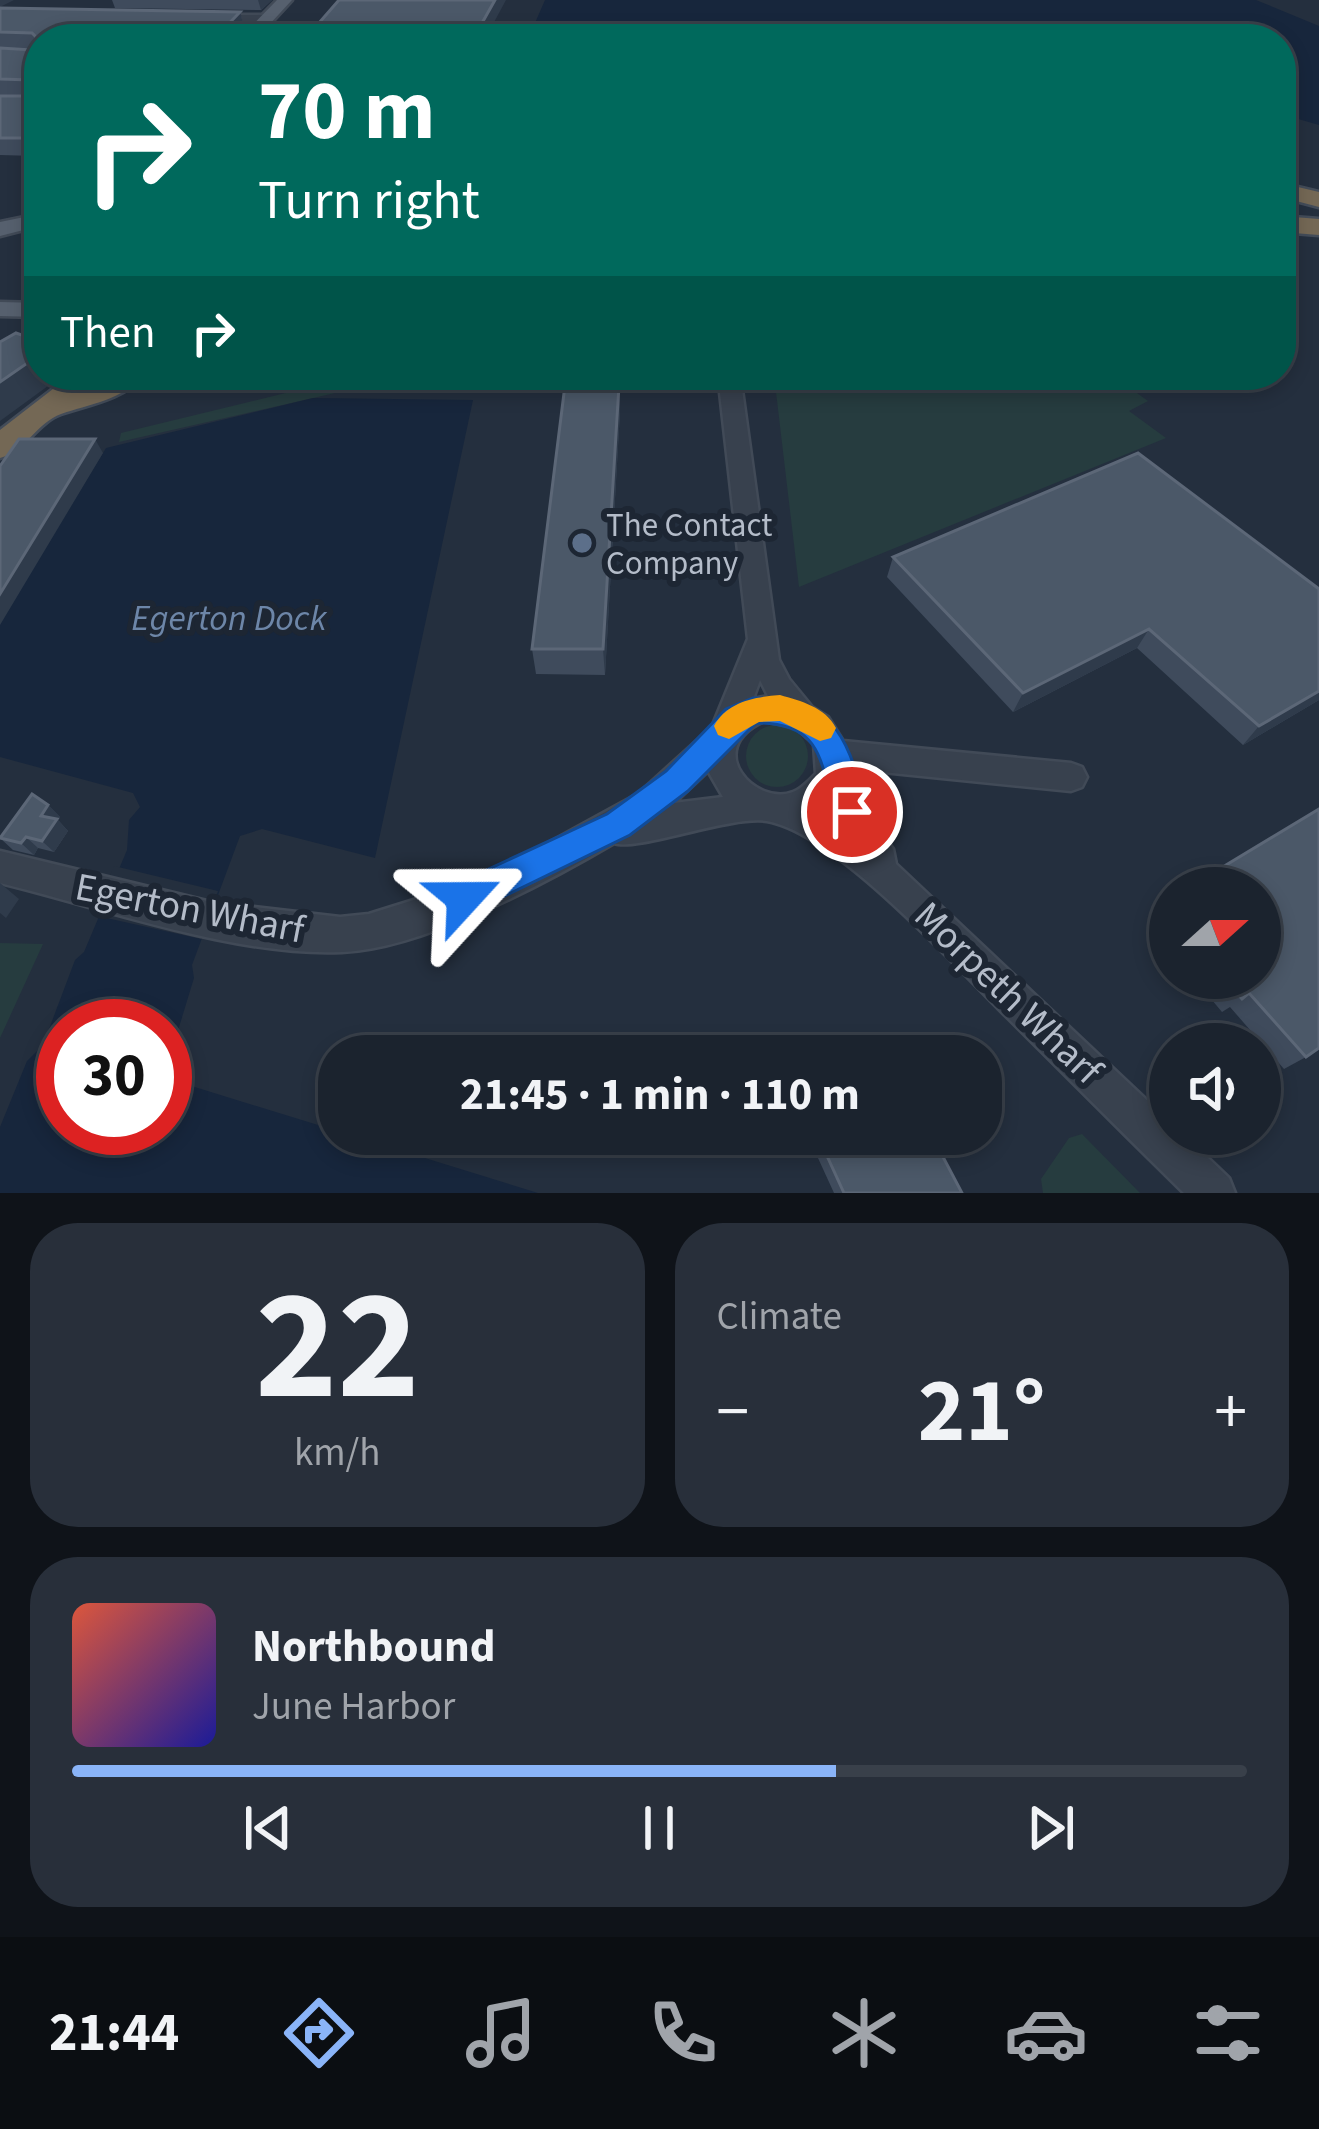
<!DOCTYPE html>
<meta charset="utf-8">
<style>
body{margin:0;font-family:"Source Sans 3",sans-serif;background:#282f3a;color:#f1f3f6;height:100vh;display:flex;flex-direction:column;font-size:45px;white-space:nowrap}
*{box-sizing:border-box;margin:0}
p{font-size:39px;color:#a0a4aa}
.icon{flex:none;width:66px;height:66px;fill:none;stroke:currentColor;stroke-width:2;stroke-linecap:round;stroke-linejoin:round}
.map{position:relative;height:1193px;overflow:hidden}
.sheet{display:flex;flex-direction:column;gap:30px;padding:30px;background:#0f1319;flex:1}
.sheet>*{flex:none}
.hud{position:absolute;left:24px;top:24px;width:1272px;height:366px;border-radius:48px;box-shadow:0 6px 18px #0003,0 0 0 3px #39404a;background:#00695c;color:#fff;overflow:hidden}
.needle{width:78px;rotate:69deg}
.buttons{position:absolute;left:1149px;top:867px;display:grid;gap:24px}
.buttons a{display:grid;place-items:center;width:132px;height:132px;border-radius:50%;background:#1b232e;box-shadow:0 6px 18px #0003,0 0 0 3px #39404a;font-size:60px}
.speed{position:absolute;left:36px;top:999px;display:flex;gap:24px;font-size:60px;font-weight:700;text-align:center}
.speed>*{display:grid;place-content:center;width:156px;height:156px;border-radius:50%;background:#1b232e;box-shadow:0 6px 18px #0003,0 0 0 3px #39404a;line-height:1}
.speed .limit{border:18px solid #d22;background:#fff;color:#111}
.pin{position:absolute;display:grid;place-items:center;width:102px;height:102px;color:#fff;margin:-51px;border:6px solid #fff;border-radius:50%;box-shadow:0 3px 12px #0007}
.me{position:absolute;width:132px;margin:-66px;rotate:66deg;stroke-linejoin:round;filter:drop-shadow(0 0 9px #0008)}
.turn{display:flex;align-items:center;gap:42px;height:252px;padding:0 36px;font-size:54px}
.turn .icon{width:156px;height:156px;stroke-width:2.5}
.turn b{display:block;font-size:84px;line-height:102px}
.then{display:flex;align-items:center;height:114px;padding:0 36px;background:#0003;gap:24px;font-size:45px}
.big{font-size:90px;font-weight:700;line-height:1.1}
.sheet .widget{flex:1;display:flex;flex-direction:column;justify-content:center;gap:18px;min-width:0;padding:0 42px;border-radius:48px;background:#282f3a}
.sheet .dial{align-items:center;gap:0}
.dial b{font-size:156px;line-height:1}
.song{display:flex;align-items:center;gap:36px}
.cover{width:144px;height:144px;border-radius:18px;background:linear-gradient(135deg,hsl(10 70% 55%),hsl(240 70% 35%))}
.played{height:12px;border-radius:6px;background:linear-gradient(90deg,#8ab4f8 65%,#39404a 65%)}
.keys{display:flex;justify-content:space-around;direction:ltr}
.heat{display:flex;justify-content:space-between;align-items:center;font-size:66px;direction:ltr}
.sheet .tiles{flex:1;display:grid;gap:30px;grid-template-columns:1fr 1fr}
.widget:last-child{grid-column:span 2}
.trip{position:absolute;left:318px;top:1035px;width:684px;height:120px;border-radius:48px;background:#1b232e;box-shadow:0 6px 18px #0003,0 0 0 3px #39404a;font-weight:700;line-height:120px;text-align:center}
.menu{display:flex;height:192px;justify-content:space-around;align-items:center;background:#0b0e12;color:#a0a4aa}
.menu .icon{width:84px;height:84px}
.menu .active{color:#8ab4f8}
.menu b{font-size:54px;color:#f1f3f6}
.map>svg:first-child{display:block}
.green{fill:#263c3f}
.water{fill:#17263c}
.pier{fill:#242f3e}
.lines{fill:none;stroke-linecap:round;stroke-linejoin:round}
.minor-casing{stroke:#414a57;stroke-width:5}
.major-casing{stroke:#414a57;stroke-width:5}
.highway-casing{stroke:#434c59;stroke-width:5}
.minor{fill:#38414e;fill-rule:evenodd}
.major{fill:#56606e;fill-rule:evenodd}
.highway{fill:#746855;fill-rule:evenodd}
.wall{fill:#3f4b5c}
.shaded-wall{fill:#2f3b4b}
.building{fill:#4b5868;stroke:#5c6777;stroke-width:3}
.route{fill:#1a73e8;stroke:#114b97;stroke-width:3}
.slow{fill:#f59e0b}
.service-dot{fill:#5c6f8a;stroke:#1d2633;stroke-width:4.5}
.labels{text-anchor:middle;stroke-width:12;stroke-linejoin:round;paint-order:stroke}
.poi-label{font-size:33px;fill:#b4bcc9;stroke:#1d2633;text-anchor:start}
.water-label{font-size:36px;font-style:italic;fill:#6d86a8;stroke:#1d2633}
.near-street-label{font-size:39px;fill:#b4bcc9;stroke:#1d2633}
</style>
<div class="map">
<svg width="1319" height="1193" viewBox="0 0 1319 1193">
<rect width="100%" height="100%" fill="#242f3e"/>
<path class="green" d="M318,375H335L333,384L409,382L405,390L335,393L119,442L121,433L302,389Z
M774,375H1112L1148,401L1129,411L1166,438L799,587Z
M746 756a31 31 0 1 1 62 0a31 31 0 1 1-62 0Z
M0,943L43,944L0,1038Z
M1082,1134L1140,1193H1043L1041,1179L1069,1138Z"/>
<path class="water" d="M545,0H1256L1319,26V125L1281,114V39H528Z
M313,398L473,400L375,858L262,829L240,836L192,965L194,978L176,1037L165,1044V1026H63V1128H165V1074L169,1079L538,1193H0V1127L27,1061L43,1045L75,960L84,952L127,850L129,820L140,807L133,793L0,757V622L106,448Z"/>
<path class="pier" d="M114,866L218,891L201,939L93,915Z"/>
<g class="lines">
<defs>
<path id="minor" d="M201,15H267L273,19L267,23L205,22Z
M718,375H740L779,660L789,679L812,707L828,717L843,741L1071,763L1082,767L1087,777L1082,787L1071,791L853,769L873,822L893,849L896,864L1170,1122V1134H1183L1229,1178L1235,1193H1184C1125,1135 1066,1076 1008,1018C956,967 836,833 767,821C731,815 636,852 614,843C544,884 422,949 342,952C237,957 103,908 0,883V851L211,902L340,917L369,914L449,889L532,852L638,794L712,727L748,639ZM760,680L768,696L753,699ZM764,721L795,727L814,744L816,774C809,780 802,789 793,792C757,807 701,750 764,721ZM708,771L723,797L674,803ZM832,799L841,823L818,813Z"/>
<path id="major" d="M277,0H292L256,39H239Z
M39,214V226L0,236V222Z
M0,302L39,303V317L0,316Z"/>
<path id="highway" d="M1281,183L1319,192V207L1281,197Z
M1281,216L1319,219V235L1281,232Z
M71,375H144C125,399 87,405 61,414C38,422 25,451 0,458V430Z"/>
</defs>
<use href="#minor" class="minor-casing"/>
<use href="#major" class="major-casing"/>
<use href="#highway" class="highway-casing"/>
<use href="#minor" class="minor"/>
<use href="#major" class="major"/>
<use href="#highway" class="highway"/>
</g>
<path class="wall" d="M112,0H272L261,10L115,8Z
M0,8L240,12L244,27L234,39H39L35,156L0,155Z
M619,385L620,411L605,675L536,674L532,649Z
M893,557L1319,589V700L1243,745L1137,648L1013,712L887,577Z
M48,805L60,817L58,820L68,831L54,852L38,848L34,855L13,850L0,838Z
M1170,899V938L1151,917Z
M1204,978H1260L1306,1057L1284,1069L1230,1007L1222,1012L1201,987L1208,982Z
M807,1134H931L962,1193H834Z"/>
<path class="shaded-wall" d="M0,0H14L0,7Z
M258,0H272L261,10Z
M495,0H506L485,39H473Z
M240,12L244,27L234,39H214Z
M39,132V154L35,156L27,138Z
M39,355V375H63L0,421V382Z
M619,385L620,411L605,675L603,649Z
M95,439L103,453L0,625V594Z
M1149,629L1137,648L1013,712L1023,693Z
M1319,691V700L1243,745L1259,726Z
M48,805L60,817L58,820L68,831L54,852L42,841L41,816Z
M26,837L38,848L34,855L21,843Z
M0,883L19,899L6,918L0,913Z"/>
<path class="building" d="M339,0H495L473,39H305Z
M0,8L240,12L214,39H39V132L27,138H0V96H34L31,80L0,79V48L32,50L36,37L32,33L0,32Z
M16,333L39,341V355L0,382V342Z
M565,385H619L603,649H532Z
M19,439H95L0,594V466Z
M1138,453L1319,589V691L1259,726L1149,629L1023,693L893,557Z
M32,794L48,805L41,816L57,819L42,841L26,837L21,843L0,838Z
M1319,809V1048L1306,1057L1249,993L1242,999L1223,978H1260V888H1188Z
M817,1134H931L962,1193H844Z"/>
<path class="route" d="M753,698C840,698 846,740 869,812L864,822L852,826L841,822C817,770 830,723 756,723L688,791L630,835L476,910L464,915L452,910L447,898L452,886L607,814L666,771L726,709Z"/>
<path class="slow" d="M780,695C801,701 825,707 836,728L831,738L820,741L780,721L759,722L729,739L718,735L714,726C727,702 754,697 780,695Z"/>
<circle class="service-dot" cx="582" cy="543" r="12"/>
<g class="labels">
<g class="poi-label">
<text x="606" y="536">The Contact<tspan x="606" dy="38">Company</tspan></text>
</g>
<g class="water-label">
<text x="229" y="630">Egerton Dock</text>
</g>
<g class="near-street-label">
<text transform="translate(190 907) rotate(11)" y="14">Egerton Wharf</text>
<text transform="translate(1009 992) rotate(44)" y="14">Morpeth Wharf</text>
</g>
</g>
</svg>
<div class="buttons">
<a><svg class="needle" viewBox="-14 -14 28 28"><path d="M0-13l5 13h-10z" fill="#e53935"/><path d="M0 13l5-13h-10z" fill="#a0a4aa"/></svg></a>
<a><svg class="icon" aria-label="sound" viewBox="0 0 24 24"><path d="M4 9h4l5-4v14l-5-4H4zM17 9q2 3 0 6"/></svg></a>
</div>
<div class="speed"><div class="limit">30</div></div>
<div class="pin" style="left:852px;top:812px;background:#d93025"><svg class="icon" aria-label="arrive" viewBox="0 0 24 24"><path d="M6 21V4h12l-3 4 3 4H6"/></svg></div>
<svg class="me" style="left:464px;top:898px" viewBox="-20 -20 40 40"><path d="M0-17L14 15 0 8-14 15z" fill="#1a73e8" stroke="#fff" stroke-width="4"/></svg>
<div class="trip">21:45 · 1 min · 110 m</div>
<div class="hud">
<div class="turn"><svg class="icon" aria-label="right" viewBox="0 0 24 24"><path d="M7 20v-9h11M14 6l5 5-5 5"/></svg><div><b>70 m</b>Turn right</div></div>
<div class="then">Then<svg class="icon" aria-label="right" viewBox="0 0 24 24"><path d="M7 20v-9h11M14 6l5 5-5 5"/></svg></div>
</div>
</div>
<section class="sheet">
<div class="tiles">
<div class="widget dial"><b>22</b><p>km/h</p></div>
<div class="widget"><p>Climate</p>
<div class="heat"><a>−</a><b class="big">21°</b><a>+</a></div>
</div>
<div class="widget">
<div class="song"><i class="cover"></i><div><b>Northbound</b><p>June Harbor</p></div></div>
<div class="played"></div>
<div class="keys"><svg class="icon" aria-label="previous" viewBox="0 0 24 24"><path d="M18 5L8 12l10 7zM5 5v14"/></svg><svg class="icon" aria-label="pause" viewBox="0 0 24 24"><path d="M8 5v14M16 5v14"/></svg><svg class="icon" aria-label="next" viewBox="0 0 24 24"><path d="M6 5l10 7-10 7zM19 5v14"/></svg></div>
</div>
</div>
</section>
<nav class="menu">
<b>21:44</b>
<svg class="icon active" aria-label="directions" viewBox="0 0 24 24"><path d="M12 3l9 9-9 9-9-9zM9 14v-3h6M13 9l2 2-2 2"/></svg>
<svg class="icon" aria-label="music" viewBox="0 0 24 24"><path d="M9 18V5l10-2v13"/><circle cx="6" cy="18" r="3"/><circle cx="16" cy="16" r="3"/></svg>
<svg class="icon" aria-label="phone" viewBox="0 0 24 24"><path d="M5 4h4l2 5-3 2q2 4 5 5l2-3 5 2v4C11 20 4 13 5 4z"/></svg>
<svg class="icon" aria-label="climate" viewBox="0 0 24 24"><path d="M12 3v18M4 7l16 10M4 17L20 7"/></svg>
<svg class="icon" aria-label="car" viewBox="0 0 24 24"><path d="M5 17H2v-5l4-1 3-4h7l3 4 3 1v5h-3M9 17h6M6 11h13"/><circle cx="7" cy="17" r="2"/><circle cx="17" cy="17" r="2"/></svg>
<svg class="icon" aria-label="filters" viewBox="0 0 24 24"><path d="M4 7h16M4 17h16"/><circle cx="9" cy="7" r="2"/><circle cx="15" cy="17" r="2"/></svg>
</nav>
